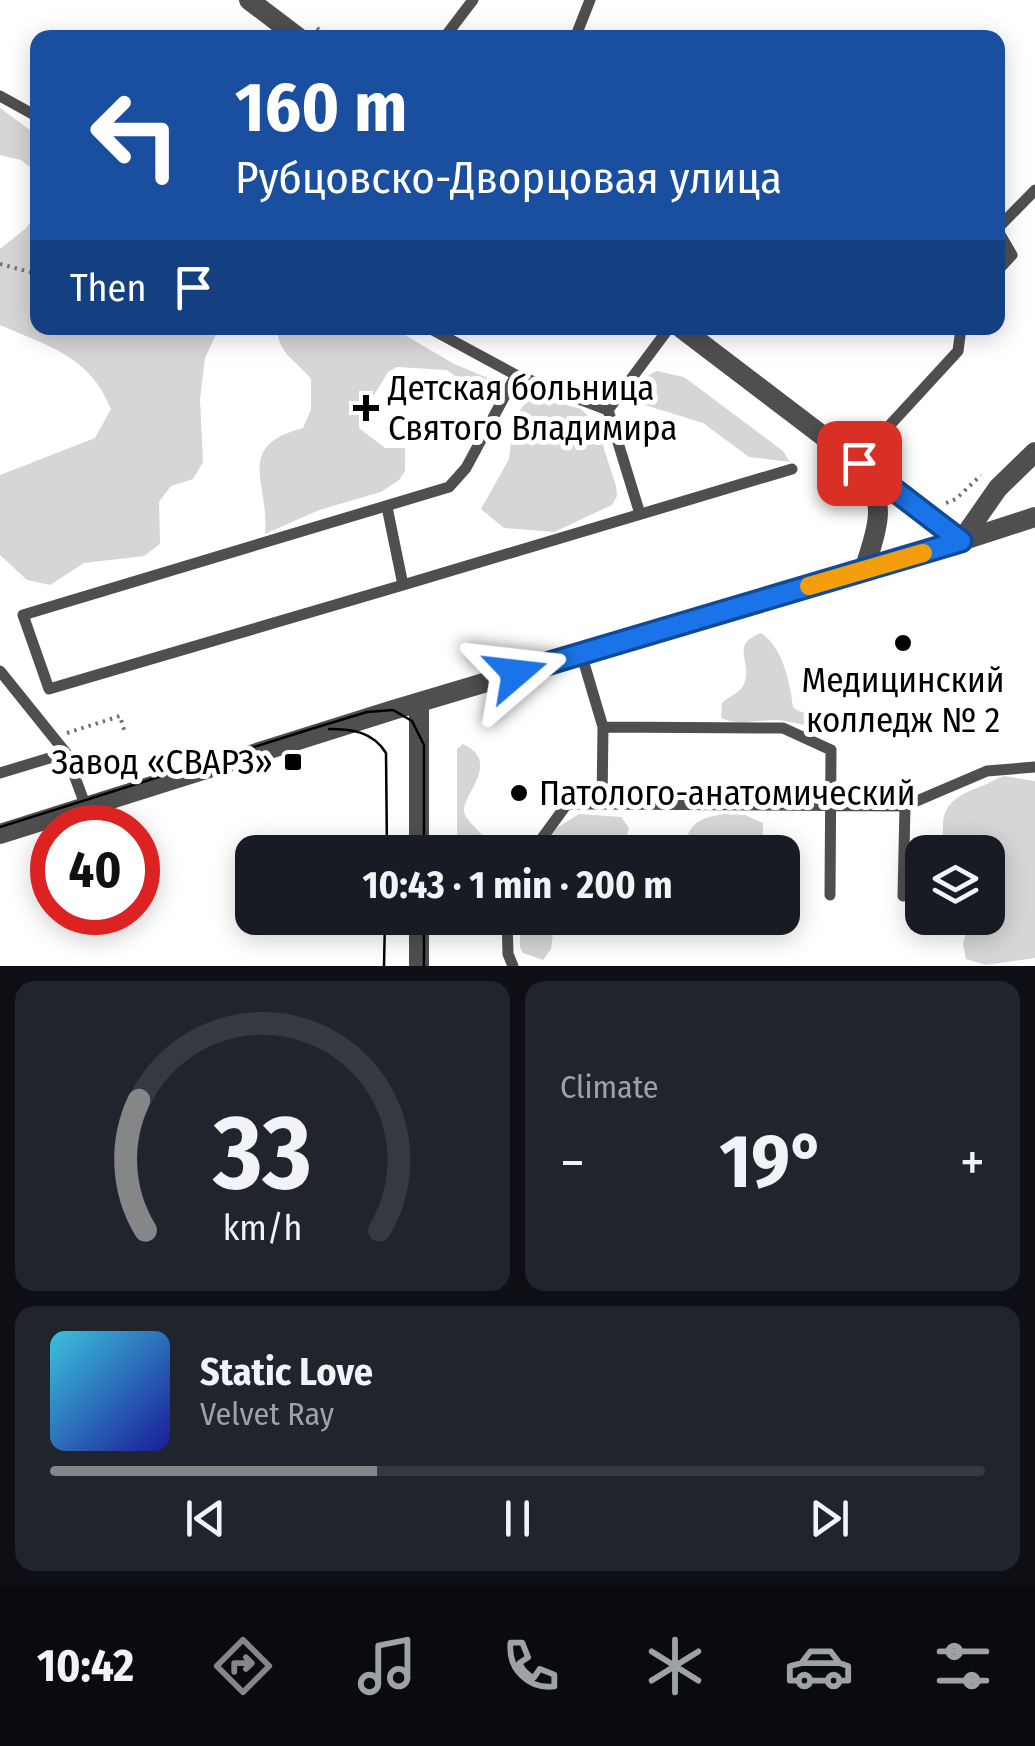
<!DOCTYPE html>
<meta charset="utf-8">
<style>
body{margin:0;font-family:"Fira Sans Condensed",sans-serif;background:#20242c;color:#f1f3f6;height:100vh;display:flex;flex-direction:column;font-size:38px;white-space:nowrap}
*{box-sizing:border-box;margin:0}
p{font-size:32px;color:#9ea1a6}
.icon{flex:none;width:55px;height:55px;fill:none;stroke:currentColor;stroke-width:2;stroke-linecap:round;stroke-linejoin:round}
.map{position:relative;height:966px;overflow:hidden}
.side{display:flex;flex-direction:column;gap:15px;padding:15px;background:#0d0f14;flex:1}
.side>*{flex:none}
.banner{position:absolute;left:30px;top:30px;width:975px;height:305px;border-radius:20px;box-shadow:0 5px 25px #0003;background:#1a4fa0;color:#fff;overflow:hidden}
.controls{position:absolute;left:905px;top:835px;display:grid;gap:20px}
.controls a{display:grid;place-items:center;width:100px;height:100px;border-radius:20px;background:#171b24;box-shadow:0 5px 25px #0003;font-size:50px}
.speed{position:absolute;left:30px;top:805px;display:flex;gap:20px;font-size:50px;font-weight:700;text-align:center}
.speed>*{display:grid;place-content:center;width:130px;height:130px;border-radius:50%;background:#171b24;box-shadow:0 5px 25px #0003;line-height:1}
.speed .limit{border:15px solid #d22;background:#fff;color:#111}
.pin{position:absolute;display:grid;place-items:center;width:85px;height:85px;color:#fff;margin:-42px;border-radius:20px;box-shadow:0 5px 15px #0006}
.me{position:absolute;width:110px;margin:-55px;rotate:73deg;stroke-linejoin:round;filter:drop-shadow(0 0 8px #0008)}
.turn{display:flex;align-items:center;gap:35px;height:210px;padding:0 40px;font-size:45px}
.turn .icon{width:130px;height:130px;stroke-width:2.5}
.turn b{display:block;font-size:70px;line-height:85px}
.then{display:flex;align-items:center;height:95px;padding:0 40px;background:#0003;gap:20px;font-size:38px}
.big{font-size:75px;font-weight:700;line-height:1.1}
.side .widget{flex:1;display:flex;flex-direction:column;justify-content:center;gap:15px;min-width:0;padding:0 35px;border-radius:20px;background:#20242c}
.side .dial{align-items:center;gap:0}
.dial svg{height:260px;overflow:visible;fill:none;stroke:#363941;stroke-width:7;stroke-linecap:round;text-anchor:middle}
.dial text{fill:#f1f3f6;stroke:none}
.song{display:flex;align-items:center;gap:30px}
.cover{width:120px;height:120px;border-radius:15px;background:linear-gradient(135deg,hsl(190 70% 55%),hsl(240 70% 35%))}
.played{height:10px;border-radius:5px;background:linear-gradient(90deg,#858687 35%,#363941 35%)}
.keys{display:flex;justify-content:space-around;direction:ltr}
.heat{display:flex;justify-content:space-between;align-items:center;font-size:55px;direction:ltr}
.side .tiles{flex:1;display:grid;gap:15px;grid-template-columns:1fr 1fr}
.widget:last-child{grid-column:span 2}
.trip{position:absolute;left:235px;top:835px;width:565px;height:100px;border-radius:20px;background:#171b24;box-shadow:0 5px 25px #0003;font-weight:700;line-height:100px;text-align:center}
.tab-bar{display:flex;height:160px;justify-content:space-around;align-items:center;background:#090b0e;color:#9ea1a6}
.tab-bar .icon{width:70px;height:70px}
.tab-bar .on{color:#858687}
.tab-bar b{font-size:45px;color:#f1f3f6}
.map>svg:first-child{display:block}
.green{fill:#d6d6d6}
.lines{fill:none;stroke-linecap:round;stroke-linejoin:round}
.path{stroke:#717171;stroke-width:4;stroke-dasharray:2.5 5;stroke-linecap:butt}
.service{stroke:#4f4f4f;stroke-width:11}
.minor{stroke:#4f4f4f;stroke-width:20}
.tertiary{stroke:#4f4f4f;stroke-width:20}
.tram{stroke:#000;stroke-width:2.5}
.route-casing{stroke:#114b97;stroke-width:25}
.route{stroke:#1a73e8;stroke-width:18}
.slow{stroke:#f59e0b;stroke-width:18}
.poi-dot{fill:#000;stroke:#fff;stroke-width:4}
.labels{text-anchor:middle;stroke-width:10;stroke-linejoin:round;paint-order:stroke}
.poi-label{font-size:35px;fill:#000;stroke:#fff;text-anchor:start}
</style>
<div class="map">
<svg width="1035" height="966" viewBox="0 0 1035 966">
<rect width="100%" height="100%" fill="#fff"/>
<path class="green" d="M0,108L37,135V173L21,160L0,155Z
M37,212L38,328H219L205,358L200,400L203,462L193,479L171,486L159,502L160,544L144,556L84,563L50,585L27,580L0,555V475L95,438L111,409C89,355 49,347 0,325V249L26,228Z
M277,328H393L454,364L493,380L491,390L481,395L447,370L397,367L388,372L360,418L359,428L385,448H405V471L399,480L381,492L319,510L265,534C270,484 233,446 303,428L311,410V379C296,360 278,354 277,328Z
M657,371L684,377L783,451L790,462L749,457L703,423L632,401C636,385 642,377 657,371Z
M531,395L581,409L596,424L616,486L617,496L612,505L554,532L504,528L481,509L509,459L514,419Z
M761,633C783,647 790,683 793,707C804,718 824,710 838,715L840,722C820,730 805,725 785,721C764,717 741,728 721,718L722,703C730,695 742,693 745,681C751,659 730,645 761,633Z
M463,744C500,761 466,791 464,809C463,818 477,828 483,836V852L457,851V749Z
M1004,776L1035,781V958L986,965L966,959L963,944L970,918H988V852H945C939,811 944,800 982,786C990,783 996,778 1004,776Z
M579,814L621,817L629,828L627,835C608,853 579,833 560,852H539L555,829Z
M723,814L745,815L763,823V844L759,850L712,852L704,847L697,848L688,834C695,819 708,817 723,814Z
M520,918H555L551,949L543,960L523,953L520,947Z"/>
<g class="lines">
<path class="path" d="M317,28L329,38
M0,264L38,274
M946,503L956,499L981,475
M67,733L120,716L125,733
M132,754L135,765"/>
<path class="service" d="M444,38L473,0
M575,38L590,0
M0,96L38,117
M998,228L1035,190
M998,231L1012,255L998,270
M429,328L516,375L608,410L669,328
M608,410L640,514
M859,463L878,438L958,351L961,328
M387,507L403,585L49,689L23,615L449,487L466,468L516,375
M403,585L792,469
M581,653L603,727L783,728L831,750L830,895
M0,671L66,753L0,773
M603,727L602,804L905,806L903,896
M66,753L86,807
M905,806L987,771L1035,767
M532,852L567,804H602
M507,918L508,954L513,966"/>
<path class="minor" d="M249,0L299,38
M681,328L961,541L1035,517
M864,570C875,535 888,506 866,473"/>
<path class="tertiary" d="M0,834L393,710L961,541L998,488L1035,452
M419,852V703
M419,966V918"/>
<path class="tram" d="M329,729C353,729 373,732 386,753L387,852
M0,827L311,729L367,712L393,710L412,721L424,745V852
M424,918V966
M384,966L385,918"/>
</g>
<g class="lines">
<defs>
<path id="route" d="M516,673L961,541L859,463"/>
</defs>
<use href="#route" class="route-casing"/>
<use href="#route" class="route"/>
<path class="slow" d="M809,586L923,553"/>
</g>
<g class="poi-dot">
<path d="M361 393h10v10h10v10h-10v10h-10v-10h-10v-10h10z"/>
<circle cx="903" cy="643" r="10"/>
<rect x="283" y="752" width="20" height="20" rx="5"/>
<circle cx="519" cy="793" r="10"/>
</g>
<g class="labels">
<g class="poi-label">
<text x="388" y="400">Детская больница<tspan x="388" dy="40">Святого Владимира</tspan></text>
<text x="903" y="692" text-anchor="middle">Медицинский<tspan x="903" dy="40">колледж № 2</tspan></text>
<text x="273" y="774" text-anchor="end">Завод «СВАРЗ»</text>
<text x="539" y="805">Патолого-анатомический</text>
</g>
</g>
</svg>
<div class="controls">
<a><svg class="icon" aria-label="layers" viewBox="0 0 24 24"><path d="M12 4l9 5-9 5-9-5zM3 14l9 5 9-5"/></svg></a>
</div>
<div class="speed"><div class="limit">40</div></div>
<div class="pin" style="left:859px;top:463px;background:#d93025"><svg class="icon" aria-label="arrive" viewBox="0 0 24 24"><path d="M6 21V4h12l-3 4 3 4H6"/></svg></div>
<svg class="me" style="left:516px;top:673px" viewBox="-20 -20 40 40"><path d="M0-17L14 15 0 8-14 15z" fill="#1a73e8" stroke="#fff" stroke-width="4"/></svg>
<div class="trip">10:43 · 1 min · 200 m</div>
<div class="banner">
<div class="turn"><svg class="icon" aria-label="left" viewBox="0 0 24 24"><path d="M17 20v-9H6M10 6l-5 5 5 5"/></svg><div><b>160 m</b>Рубцовско-Дворцовая улица</div></div>
<div class="then">Then<svg class="icon" aria-label="arrive" viewBox="0 0 24 24"><path d="M6 21V4h12l-3 4 3 4H6"/></svg></div>
</div>
</div>
<section class="side">
<div class="tiles">
<div class="widget dial"><svg viewBox="0 0 100 80">
<path d="M14 69A42 42 0 1 1 86 69"/>
<path d="M14 69A42 42 0 0 1 12 29" stroke="#858687"/>
<text x="50" y="56" font-size="32" font-weight="700">33</text>
<text x="50" y="72" font-size="11">km/h</text>
</svg></div>
<div class="widget"><p>Climate</p>
<div class="heat"><a>−</a><b class="big">19°</b><a>+</a></div>
</div>
<div class="widget">
<div class="song"><i class="cover"></i><div><b>Static Love</b><p>Velvet Ray</p></div></div>
<div class="played"></div>
<div class="keys"><svg class="icon" aria-label="previous" viewBox="0 0 24 24"><path d="M18 5L8 12l10 7zM5 5v14"/></svg><svg class="icon" aria-label="pause" viewBox="0 0 24 24"><path d="M8 5v14M16 5v14"/></svg><svg class="icon" aria-label="next" viewBox="0 0 24 24"><path d="M6 5l10 7-10 7zM19 5v14"/></svg></div>
</div>
</div>
</section>
<nav class="tab-bar">
<b>10:42</b>
<svg class="icon on" aria-label="directions" viewBox="0 0 24 24"><path d="M12 3l9 9-9 9-9-9zM9 14v-3h6M13 9l2 2-2 2"/></svg>
<svg class="icon" aria-label="music" viewBox="0 0 24 24"><path d="M9 18V5l10-2v13"/><circle cx="6" cy="18" r="3"/><circle cx="16" cy="16" r="3"/></svg>
<svg class="icon" aria-label="phone" viewBox="0 0 24 24"><path d="M5 4h4l2 5-3 2q2 4 5 5l2-3 5 2v4C11 20 4 13 5 4z"/></svg>
<svg class="icon" aria-label="climate" viewBox="0 0 24 24"><path d="M12 3v18M4 7l16 10M4 17L20 7"/></svg>
<svg class="icon" aria-label="car" viewBox="0 0 24 24"><path d="M5 17H2v-5l4-1 3-4h7l3 4 3 1v5h-3M9 17h6M6 11h13"/><circle cx="7" cy="17" r="2"/><circle cx="17" cy="17" r="2"/></svg>
<svg class="icon" aria-label="filters" viewBox="0 0 24 24"><path d="M4 7h16M4 17h16"/><circle cx="9" cy="7" r="2"/><circle cx="15" cy="17" r="2"/></svg>
</nav>
